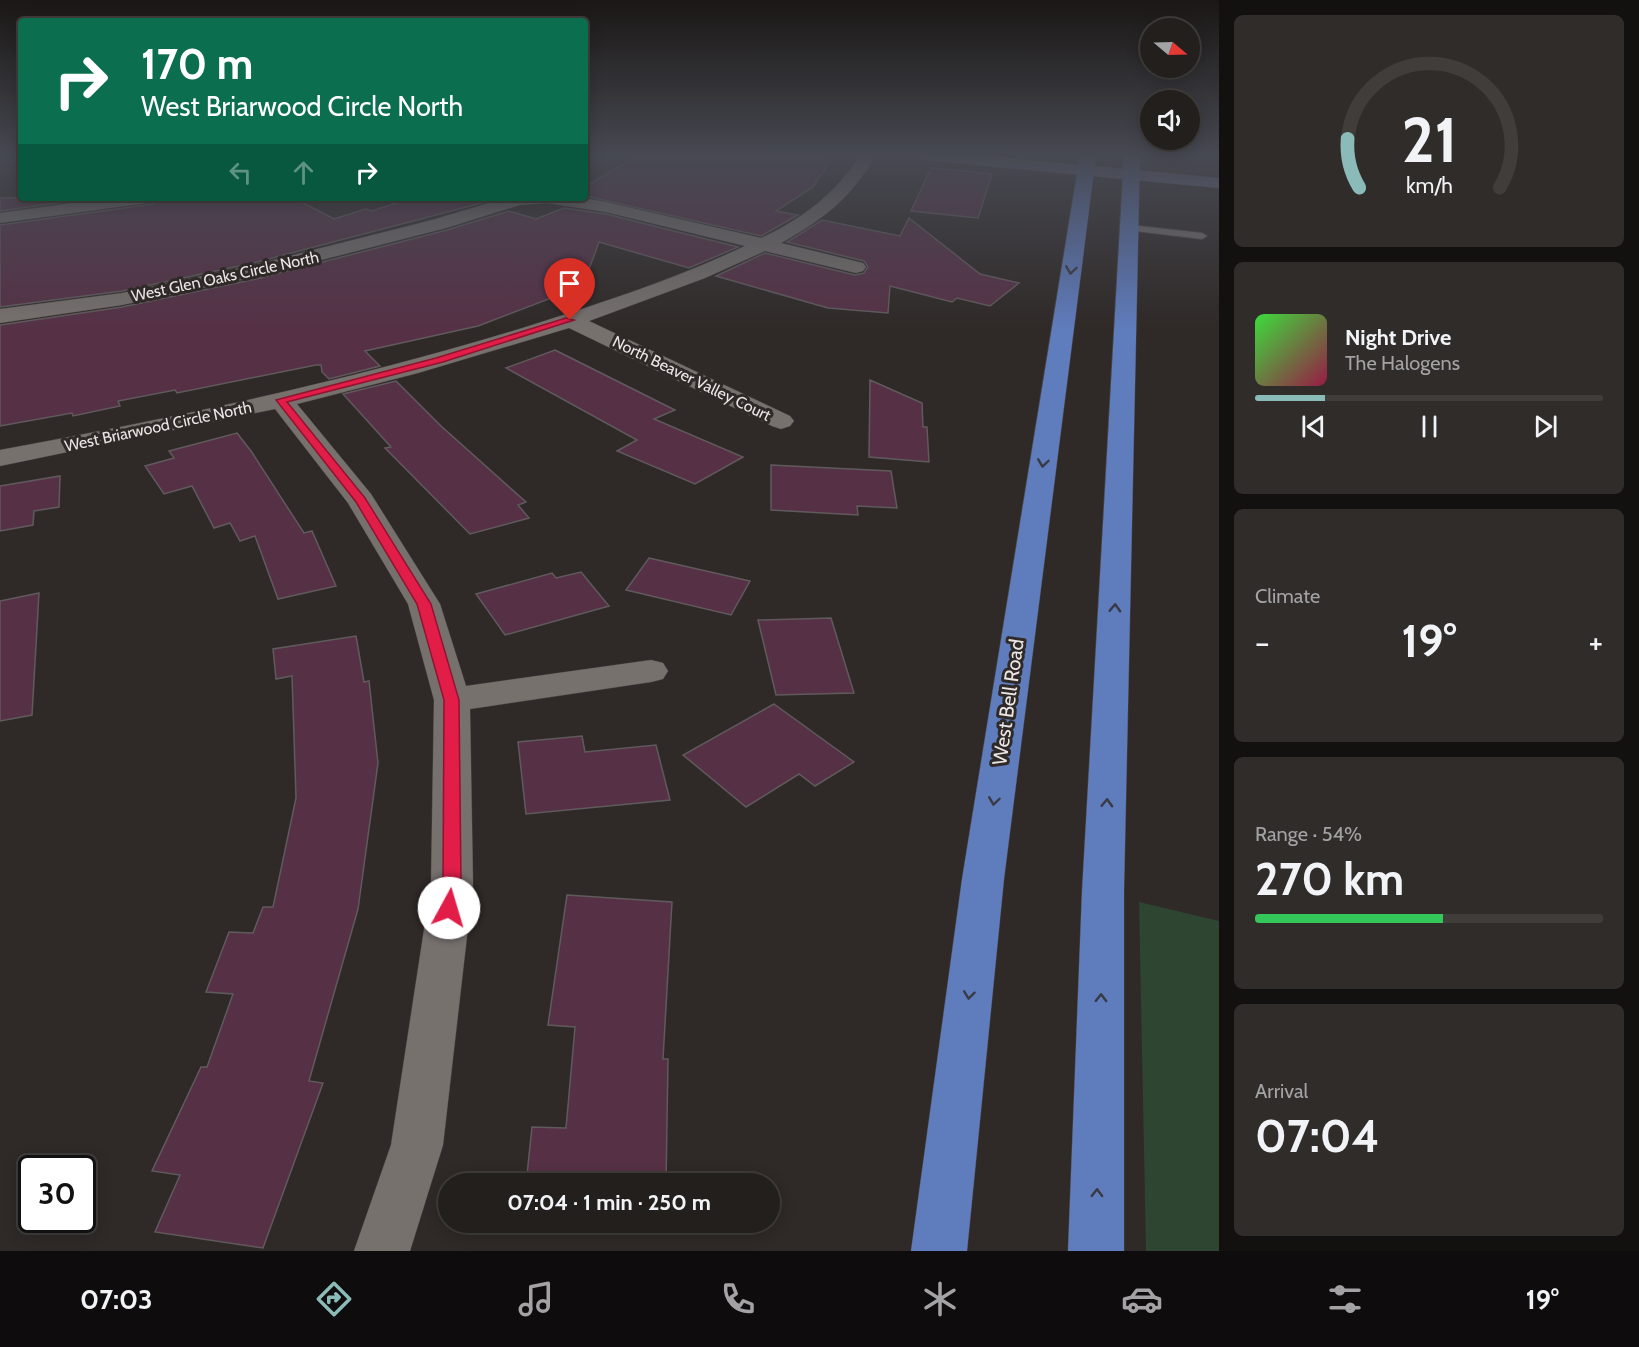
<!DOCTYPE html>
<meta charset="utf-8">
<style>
body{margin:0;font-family:Cabin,sans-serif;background:#2f2c2a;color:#f1f3f6;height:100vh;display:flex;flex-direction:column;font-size:22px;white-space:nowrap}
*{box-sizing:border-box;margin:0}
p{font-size:20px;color:#a3a2a4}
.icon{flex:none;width:33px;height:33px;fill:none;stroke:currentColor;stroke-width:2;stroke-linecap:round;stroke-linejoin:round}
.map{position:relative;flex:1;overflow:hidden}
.details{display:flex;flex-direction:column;gap:15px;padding:15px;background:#131110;width:420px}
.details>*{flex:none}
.hud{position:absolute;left:18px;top:18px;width:570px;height:183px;border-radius:6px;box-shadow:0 3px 15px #0003,0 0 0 2px #403d3b;background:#0b6e4f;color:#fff;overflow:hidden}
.needle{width:39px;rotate:109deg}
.controls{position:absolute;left:1140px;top:18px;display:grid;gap:12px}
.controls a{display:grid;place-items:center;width:60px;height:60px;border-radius:50%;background:#231f1d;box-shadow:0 3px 15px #0003,0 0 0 2px #403d3b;font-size:30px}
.speed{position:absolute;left:18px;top:1155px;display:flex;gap:12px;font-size:30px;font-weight:700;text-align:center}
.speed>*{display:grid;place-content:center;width:78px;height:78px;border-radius:50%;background:#231f1d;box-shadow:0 3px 15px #0003,0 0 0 2px #403d3b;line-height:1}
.speed .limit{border:3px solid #111;border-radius:9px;background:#fff;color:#111}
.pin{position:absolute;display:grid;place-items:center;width:51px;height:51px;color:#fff;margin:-62px -26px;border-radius:50% 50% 50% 0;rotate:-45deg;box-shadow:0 0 6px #0007}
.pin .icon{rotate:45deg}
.me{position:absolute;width:66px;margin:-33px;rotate:6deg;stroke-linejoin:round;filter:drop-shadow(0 0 4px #0008)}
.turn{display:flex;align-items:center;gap:21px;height:126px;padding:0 24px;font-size:27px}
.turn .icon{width:78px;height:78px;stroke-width:2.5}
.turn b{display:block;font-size:42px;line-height:51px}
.lanes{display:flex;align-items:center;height:57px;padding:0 24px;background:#0003;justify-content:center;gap:30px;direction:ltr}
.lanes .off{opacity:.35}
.big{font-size:45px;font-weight:700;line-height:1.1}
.details .tile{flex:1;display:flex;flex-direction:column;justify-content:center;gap:9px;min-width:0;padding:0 21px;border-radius:9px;background:#2f2c2a}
.details .dial{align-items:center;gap:0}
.dial svg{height:156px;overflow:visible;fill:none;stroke:#403d3b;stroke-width:7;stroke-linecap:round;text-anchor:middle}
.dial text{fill:#f1f3f6;stroke:none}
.song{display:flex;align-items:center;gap:18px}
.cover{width:72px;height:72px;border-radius:9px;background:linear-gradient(135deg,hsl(120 70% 55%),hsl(340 70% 35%))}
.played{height:6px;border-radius:3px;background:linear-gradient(90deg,#8bbbb9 20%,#403d3b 20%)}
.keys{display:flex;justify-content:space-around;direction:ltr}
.heat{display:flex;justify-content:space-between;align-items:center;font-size:33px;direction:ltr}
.charge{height:9px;border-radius:4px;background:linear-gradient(90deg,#34c759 54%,#403d3b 0)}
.trip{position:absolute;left:438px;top:1173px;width:342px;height:60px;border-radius:30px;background:#231f1d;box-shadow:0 3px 15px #0003,0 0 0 2px #403d3b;font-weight:700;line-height:60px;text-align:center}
.dock{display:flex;height:96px;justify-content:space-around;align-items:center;background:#0e0c0c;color:#a3a2a4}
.dock .icon{width:42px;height:42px}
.dock .current{color:#8bbbb9}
.dock b{font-size:27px;color:#f1f3f6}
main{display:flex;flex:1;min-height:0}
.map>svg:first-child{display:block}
.green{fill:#2d4531}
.building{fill:#563146;stroke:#605a5d;stroke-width:1.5}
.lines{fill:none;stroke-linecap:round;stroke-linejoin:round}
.lane-casing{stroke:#4a4543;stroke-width:2}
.street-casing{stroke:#4a4543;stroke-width:1}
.secondary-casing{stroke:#4a4543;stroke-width:1}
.primary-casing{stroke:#4a4543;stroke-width:1}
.lane{fill:#77716e;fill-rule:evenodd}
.street{fill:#77716e;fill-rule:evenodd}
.secondary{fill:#6b7695;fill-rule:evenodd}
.primary{fill:#5f7cbd;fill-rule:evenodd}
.oneway{stroke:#393a45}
.route{fill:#e11d48;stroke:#92132f;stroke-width:1.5}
.labels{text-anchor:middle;stroke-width:6;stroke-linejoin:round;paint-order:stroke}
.far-street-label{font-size:16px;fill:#eae6e5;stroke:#2f2927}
.street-label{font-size:20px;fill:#eae6e5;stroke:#2f2927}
</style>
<main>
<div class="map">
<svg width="1219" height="1251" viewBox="0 0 1219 1251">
<rect width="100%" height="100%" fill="#2f2927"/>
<path class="green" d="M1139,902L1219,921V1251H1146Z"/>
<path class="building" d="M639,155H779L831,160L813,187L776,211L798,215L761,236L585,196V187Z
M931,168L992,174L978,218L911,211Z
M0,198H92L0,211Z
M158,198H294L334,219L366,209L372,211L412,198H466L482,203L253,263L122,291L0,307V225L153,204Z
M564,208L606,214L738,247L689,268L599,242L583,286L478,326L365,351L380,366L329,379L322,372L321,365H316L177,393L175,390L118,401L120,406L73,416L72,413L0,426V325L122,307L256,279L447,230L509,211L536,219Z
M909,218L980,274L1019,283L990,306L957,298L952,302L890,286L888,313L828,308L716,276L765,253L855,275L864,273L868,267L864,261L787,242L822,220L900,236Z
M555,350L675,410L654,419L743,457L695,484L617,451L637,440L506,368Z
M870,380L922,403L923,427H927L929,462L869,457Z
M396,381L441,426L526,502L518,505L529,518L470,534L385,448L391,447L343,394Z
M237,433L251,451L304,533L312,531L336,586L278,599L255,536L240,541L230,523L214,528L192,486L164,494L145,466L174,458L169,451Z
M771,465L891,471L897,508L857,506L858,515L771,510Z
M60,476L59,507L34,511L33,525L0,531V486Z
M649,558L750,581L731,615L626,590Z
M581,572L609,606L505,635L476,594L552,573L556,578Z
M39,593L32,715L0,721V601Z
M831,618L854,693L776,695L758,620Z
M356,636L364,682L369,681L378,763L358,909L309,1081L323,1083L263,1248L155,1232L180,1175L152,1171L201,1067H207L233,994L206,992L229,932L253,933L263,907H273L296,798L292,676L276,679L273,649Z
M774,704L854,762L815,786L799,774L746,807L683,755Z
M582,736L585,752L656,745L670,800L526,814L518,742Z
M567,895L672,902L663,1059H668L666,1184H526L532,1127L566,1128L575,1027L548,1025Z"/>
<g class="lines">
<defs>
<path id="lane" d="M1130,225L1202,233L1207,236L1202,239L1127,230L1125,228Z"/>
<path id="street" d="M860,155H876C851,198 824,219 781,243L863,263L866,267L863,271L856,273L765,251L705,278L589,321L790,416L794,421L790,426L781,429L772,426L569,328L418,373L297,404L371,494L440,604L466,686L651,660L663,663L668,671L663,679L651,682L470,709L473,884L443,1145L410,1251H354L391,1145L431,884L434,700L408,604L348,503L275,409L0,466V450C178,417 355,380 529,326C601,303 676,279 745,246L606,212L547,203L520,205L446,228L255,277L122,305L0,323V309L122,293L254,265L432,220L506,198H582L606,202L761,238C802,219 836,194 860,155Z
M108,198H156L153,202L147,203L0,223V213Z"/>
<path id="secondary" d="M915,155H975L1219,178V188L923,160Z"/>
<path id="primary" d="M1080,155H1096L1004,879L967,1251H911L962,879Z
M1124,155H1140L1124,891V1251H1068L1082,891Z"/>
</defs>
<use href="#lane" class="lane-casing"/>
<use href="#street" class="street-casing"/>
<use href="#secondary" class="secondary-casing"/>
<use href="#primary" class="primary-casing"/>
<use href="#lane" class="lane"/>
<use href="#street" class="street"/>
<use href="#secondary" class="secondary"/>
<use href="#primary" class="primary"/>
</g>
<defs><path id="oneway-chevron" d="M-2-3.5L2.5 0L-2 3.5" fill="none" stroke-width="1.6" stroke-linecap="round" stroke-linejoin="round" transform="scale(1.5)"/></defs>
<g class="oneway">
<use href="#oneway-chevron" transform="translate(1071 270) rotate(98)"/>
<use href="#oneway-chevron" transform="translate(1043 463) rotate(98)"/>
<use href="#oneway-chevron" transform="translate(1115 608) rotate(-88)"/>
<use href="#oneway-chevron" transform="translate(994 801) rotate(98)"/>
<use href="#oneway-chevron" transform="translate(1107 803) rotate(-88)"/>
<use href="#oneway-chevron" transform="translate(969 995) rotate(97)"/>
<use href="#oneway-chevron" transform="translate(1101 998) rotate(-89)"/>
<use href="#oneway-chevron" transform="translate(1097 1193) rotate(-89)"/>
</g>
<linearGradient id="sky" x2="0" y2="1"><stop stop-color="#1a1715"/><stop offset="0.47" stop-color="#474952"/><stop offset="1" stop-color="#474952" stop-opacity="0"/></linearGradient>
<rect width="1219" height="330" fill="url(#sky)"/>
<path class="route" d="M566,318L574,320L443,362L287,402L365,498L431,604L459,700L461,884L455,913L449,915L443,913L440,908L443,884L444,700L417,604L356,502L276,400L436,358Z"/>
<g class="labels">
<g class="far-street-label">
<text transform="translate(225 276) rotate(-12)" y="6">West Glen Oaks Circle North</text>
<text transform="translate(692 378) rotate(26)" y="6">North Beaver Valley Court</text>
<text transform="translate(158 426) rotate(-12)" y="6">West Briarwood Circle North</text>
</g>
<g class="street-label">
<text transform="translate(1008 702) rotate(-82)" y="7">West Bell Road</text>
</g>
</g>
</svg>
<div class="controls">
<a><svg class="needle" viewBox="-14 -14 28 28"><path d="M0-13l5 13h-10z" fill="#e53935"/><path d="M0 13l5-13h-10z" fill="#a3a2a4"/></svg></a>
<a><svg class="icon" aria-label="sound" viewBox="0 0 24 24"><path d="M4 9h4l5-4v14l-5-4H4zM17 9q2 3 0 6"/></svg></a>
</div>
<div class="speed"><div class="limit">30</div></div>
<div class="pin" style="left:570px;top:320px;background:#d93025"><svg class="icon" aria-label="arrive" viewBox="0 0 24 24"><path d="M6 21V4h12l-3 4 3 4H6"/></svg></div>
<svg class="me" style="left:449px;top:908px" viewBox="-20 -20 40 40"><circle r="19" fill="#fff"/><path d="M0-13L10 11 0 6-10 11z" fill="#e11d48"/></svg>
<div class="trip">07:04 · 1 min · 250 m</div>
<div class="hud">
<div class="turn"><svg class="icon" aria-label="right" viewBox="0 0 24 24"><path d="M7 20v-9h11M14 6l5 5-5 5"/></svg><div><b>170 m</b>West Briarwood Circle North</div></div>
<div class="lanes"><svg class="icon off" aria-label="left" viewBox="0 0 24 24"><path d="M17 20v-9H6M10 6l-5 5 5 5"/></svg><svg class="icon off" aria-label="ahead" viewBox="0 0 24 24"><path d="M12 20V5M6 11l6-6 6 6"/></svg><svg class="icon" aria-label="right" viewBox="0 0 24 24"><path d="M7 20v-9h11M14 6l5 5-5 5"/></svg></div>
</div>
</div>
<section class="details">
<div class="tile dial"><svg viewBox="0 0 100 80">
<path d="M14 69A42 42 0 1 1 86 69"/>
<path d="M14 69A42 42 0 0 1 8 44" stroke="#8bbbb9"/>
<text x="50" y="56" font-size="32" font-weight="700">21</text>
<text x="50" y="72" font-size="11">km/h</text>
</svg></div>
<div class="tile">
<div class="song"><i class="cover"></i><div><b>Night Drive</b><p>The Halogens</p></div></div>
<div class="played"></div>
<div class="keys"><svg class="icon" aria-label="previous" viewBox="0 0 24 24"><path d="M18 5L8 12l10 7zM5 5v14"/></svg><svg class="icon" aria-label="pause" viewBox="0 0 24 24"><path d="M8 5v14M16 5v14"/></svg><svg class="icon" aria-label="next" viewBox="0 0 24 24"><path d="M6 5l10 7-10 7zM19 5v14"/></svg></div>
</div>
<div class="tile"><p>Climate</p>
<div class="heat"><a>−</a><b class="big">19°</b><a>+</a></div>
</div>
<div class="tile"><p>Range · 54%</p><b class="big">270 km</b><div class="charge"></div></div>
<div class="tile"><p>Arrival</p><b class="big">07:04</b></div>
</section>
</main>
<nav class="dock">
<b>07:03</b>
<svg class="icon current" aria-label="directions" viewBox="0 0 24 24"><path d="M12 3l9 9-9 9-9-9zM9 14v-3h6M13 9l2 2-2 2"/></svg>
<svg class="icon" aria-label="music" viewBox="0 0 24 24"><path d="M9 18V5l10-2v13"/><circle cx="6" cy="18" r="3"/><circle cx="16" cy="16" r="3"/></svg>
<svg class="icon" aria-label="phone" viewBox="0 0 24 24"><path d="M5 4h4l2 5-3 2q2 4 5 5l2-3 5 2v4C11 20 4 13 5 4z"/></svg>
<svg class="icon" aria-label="climate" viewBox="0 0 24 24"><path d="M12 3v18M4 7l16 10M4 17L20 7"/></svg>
<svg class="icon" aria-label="car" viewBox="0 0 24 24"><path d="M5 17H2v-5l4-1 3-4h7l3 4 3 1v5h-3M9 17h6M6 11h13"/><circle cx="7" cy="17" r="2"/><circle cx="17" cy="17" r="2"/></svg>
<svg class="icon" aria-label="filters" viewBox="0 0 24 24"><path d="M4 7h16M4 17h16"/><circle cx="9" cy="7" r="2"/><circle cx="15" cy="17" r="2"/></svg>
<b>19°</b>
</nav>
